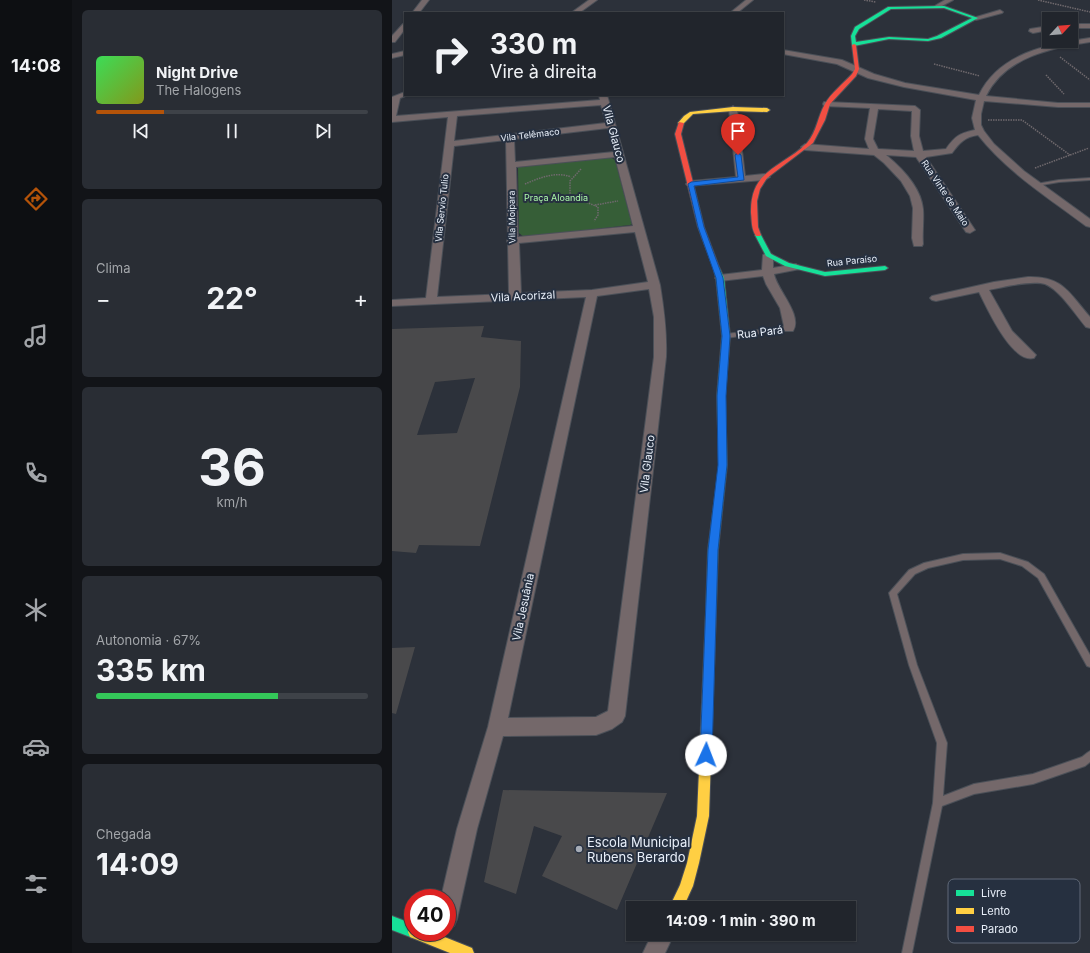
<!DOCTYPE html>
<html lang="pt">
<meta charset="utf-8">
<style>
body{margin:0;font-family:Inter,sans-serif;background:#292d34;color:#f1f3f6;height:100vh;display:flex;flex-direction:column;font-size:15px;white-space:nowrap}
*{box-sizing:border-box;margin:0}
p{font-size:13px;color:#a2a5a9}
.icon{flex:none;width:22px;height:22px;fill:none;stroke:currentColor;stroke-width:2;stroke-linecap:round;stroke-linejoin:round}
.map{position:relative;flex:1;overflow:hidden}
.side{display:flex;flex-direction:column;gap:10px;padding:10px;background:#121418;width:320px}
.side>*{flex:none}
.guide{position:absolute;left:12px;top:12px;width:380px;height:84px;border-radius:0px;box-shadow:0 1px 3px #0004,0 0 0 1px #3e4248;background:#21252c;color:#f1f3f6;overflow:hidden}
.needle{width:26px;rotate:64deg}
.fabs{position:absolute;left:650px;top:12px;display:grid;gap:8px}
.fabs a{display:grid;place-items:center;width:36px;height:36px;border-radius:0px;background:#21252c;box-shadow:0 1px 3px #0004,0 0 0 1px #3e4248;font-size:20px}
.speed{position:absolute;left:12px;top:889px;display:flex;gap:8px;font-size:20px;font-weight:700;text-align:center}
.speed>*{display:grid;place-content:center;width:52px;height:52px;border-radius:50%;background:#21252c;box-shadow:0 1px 3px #0004,0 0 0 1px #3e4248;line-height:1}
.speed .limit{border:6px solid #d22;background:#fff;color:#111}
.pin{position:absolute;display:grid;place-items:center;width:34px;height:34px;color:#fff;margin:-41px -17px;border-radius:50% 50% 50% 0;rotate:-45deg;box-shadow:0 0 4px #0007}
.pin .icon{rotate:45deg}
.me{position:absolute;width:44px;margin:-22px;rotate:2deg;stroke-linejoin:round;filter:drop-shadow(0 0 3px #0008)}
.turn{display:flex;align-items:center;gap:14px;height:84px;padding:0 20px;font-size:18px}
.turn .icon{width:52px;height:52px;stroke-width:2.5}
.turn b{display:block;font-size:28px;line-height:34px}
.big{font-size:30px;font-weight:700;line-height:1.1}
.side .tile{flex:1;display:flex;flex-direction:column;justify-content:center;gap:6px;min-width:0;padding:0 14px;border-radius:6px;background:#292d34}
.side .dial{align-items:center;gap:0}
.dial b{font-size:52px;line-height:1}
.song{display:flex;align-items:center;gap:12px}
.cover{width:48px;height:48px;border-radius:6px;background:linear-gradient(135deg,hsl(130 70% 55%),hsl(70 70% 35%))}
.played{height:4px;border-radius:2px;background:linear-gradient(90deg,#b45309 25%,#3e4248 25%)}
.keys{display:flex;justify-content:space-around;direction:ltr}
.heat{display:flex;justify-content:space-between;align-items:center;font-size:22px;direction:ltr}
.charge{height:6px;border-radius:3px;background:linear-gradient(90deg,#34c759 67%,#3e4248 0)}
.trip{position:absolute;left:234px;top:901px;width:230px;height:40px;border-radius:0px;background:#21252c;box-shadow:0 1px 3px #0004,0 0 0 1px #3e4248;font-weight:700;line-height:40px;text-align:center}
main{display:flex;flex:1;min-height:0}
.tab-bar{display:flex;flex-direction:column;width:72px;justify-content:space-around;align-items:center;background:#0d0f12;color:#a2a5a9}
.tab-bar .icon{width:28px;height:28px}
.tab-bar .active{color:#b45309}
.tab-bar b{font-size:18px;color:#f1f3f6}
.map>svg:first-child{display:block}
.green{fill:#365e37}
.building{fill:#49494b;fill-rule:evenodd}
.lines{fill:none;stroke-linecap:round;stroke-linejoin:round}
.lane-casing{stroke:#4b5058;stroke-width:2}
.street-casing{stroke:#4b5058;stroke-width:2}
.fast-casing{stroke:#4b5058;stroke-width:2}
.slow-casing{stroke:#4b5058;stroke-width:2}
.jam-casing{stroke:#4b5058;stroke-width:2}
.path{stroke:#6f696d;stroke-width:1.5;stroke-dasharray:1.5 1;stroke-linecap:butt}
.lane{fill:#74686a;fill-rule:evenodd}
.street{fill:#74686a;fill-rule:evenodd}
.fast{fill:#16e098;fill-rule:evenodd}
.slow{fill:#ffcf43;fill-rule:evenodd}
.jam{fill:#f24e42;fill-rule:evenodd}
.route{fill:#1a73e8;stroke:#114b97}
.poi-dot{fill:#a6acb6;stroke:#263040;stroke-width:1.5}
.labels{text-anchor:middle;stroke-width:4;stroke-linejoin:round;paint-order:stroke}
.far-street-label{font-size:9px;fill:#e8eff9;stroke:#263040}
.far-park-label{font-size:9px;fill:#aefbaa;stroke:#263040}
.street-label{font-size:11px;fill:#e8eff9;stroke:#263040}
.near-poi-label{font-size:13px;fill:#e8eff9;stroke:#263040;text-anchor:start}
.key{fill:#263040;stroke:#606978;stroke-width:1}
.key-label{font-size:11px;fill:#e8eff9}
</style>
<main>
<nav class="tab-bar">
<b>14:08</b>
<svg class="icon active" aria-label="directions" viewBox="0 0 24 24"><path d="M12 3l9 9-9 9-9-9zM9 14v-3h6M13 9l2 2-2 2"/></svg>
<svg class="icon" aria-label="music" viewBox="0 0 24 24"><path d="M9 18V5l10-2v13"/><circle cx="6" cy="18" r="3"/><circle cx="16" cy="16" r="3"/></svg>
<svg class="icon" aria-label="phone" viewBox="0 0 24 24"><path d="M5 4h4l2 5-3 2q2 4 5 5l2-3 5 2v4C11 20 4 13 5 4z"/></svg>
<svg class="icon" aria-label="climate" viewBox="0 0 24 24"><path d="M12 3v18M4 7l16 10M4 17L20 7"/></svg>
<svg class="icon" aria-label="car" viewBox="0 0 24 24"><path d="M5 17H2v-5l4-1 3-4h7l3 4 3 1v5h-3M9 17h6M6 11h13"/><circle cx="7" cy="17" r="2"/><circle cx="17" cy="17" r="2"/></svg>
<svg class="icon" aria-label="filters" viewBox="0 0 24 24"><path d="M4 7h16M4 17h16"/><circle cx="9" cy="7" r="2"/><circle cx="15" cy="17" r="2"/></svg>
</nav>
<section class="side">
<div class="tile">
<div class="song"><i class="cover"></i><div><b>Night Drive</b><p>The Halogens</p></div></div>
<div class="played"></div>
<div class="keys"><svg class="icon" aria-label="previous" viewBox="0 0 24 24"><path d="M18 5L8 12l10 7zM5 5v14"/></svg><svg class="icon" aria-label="pause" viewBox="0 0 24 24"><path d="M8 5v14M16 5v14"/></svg><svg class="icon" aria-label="next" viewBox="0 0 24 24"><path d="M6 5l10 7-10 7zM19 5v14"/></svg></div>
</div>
<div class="tile"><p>Clima</p>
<div class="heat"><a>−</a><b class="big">22°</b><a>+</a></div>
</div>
<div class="tile dial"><b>36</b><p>km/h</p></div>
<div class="tile"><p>Autonomia · 67%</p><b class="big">335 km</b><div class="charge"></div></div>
<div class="tile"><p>Chegada</p><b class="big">14:09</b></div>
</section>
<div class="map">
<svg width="698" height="953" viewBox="0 0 698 953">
<rect width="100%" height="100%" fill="#2c313a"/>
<path class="green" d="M218,157L223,160L240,224L238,225L136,237H132L127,233L126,167Z"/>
<path class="building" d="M92,326L89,337L129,341L128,387L88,546L27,545L24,553L0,551V329ZM83,378L65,433L25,435L43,382Z
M23,647L4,714L0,713V648Z
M111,790L275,793L225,910L150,876L170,836L142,826L124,894L92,882Z"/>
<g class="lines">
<defs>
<path id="lane" d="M698,178V180L667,182L644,186L642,185L644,184L667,180Z
M397,326L400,328L399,329L334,338L331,336L334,334Z
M608,553L636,562L652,574L698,655V667L695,666L646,578L630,566L608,559L571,560L536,568L523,574L505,594L525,665L555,743L551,796L582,784L641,774L690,757L695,753L698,751V762L693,766L641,784L582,794L550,806L520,953H510L541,803L545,743L517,665L497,593L517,570L532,563L571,554Z"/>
<path id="street" d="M30,0H37L27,13H20Z
M197,0H205L187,13H179Z
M354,0H361L345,13H338Z
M553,0H561L546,8L541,7Z
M608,10L611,12L610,13L584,20L581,18Z
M13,23V29L3,42H0V36L11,24Z
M679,24H698V28H679Z
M657,26V30L641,33L637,31L638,29Z
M698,38V42C659,48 613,57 594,96L666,103H698V107H666L592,101L589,114V125L592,131L602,144L632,171L698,219V227L694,226C657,198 615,172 586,135C573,137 568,142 560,153L534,157L583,230L578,233L574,232L524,157L494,155C510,168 529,188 531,209C532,221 530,232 531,244L530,246H522L520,238L521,208L518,196L509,181L492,163L482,155L413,150L409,147L413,144L477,149L473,139L478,108L432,106L431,104L432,102H435L523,106L528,110L527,136L531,151L554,149C563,136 568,133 583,130L580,118L584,100L512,87L476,78L445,64L391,54V50L450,60L482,74L513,83L587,95C607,53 656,44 698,38ZM486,109L520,111L519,136L522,151L486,149L481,139Z
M13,51V55L0,58V54Z
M13,92V95H16L8,98L4,116L208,100L207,95H215L268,285C272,310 275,332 274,357L233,716L230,722L220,729L204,735L111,736L85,829L65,919L62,926L55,929V898H49L65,829L96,727L194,297L0,306V300L34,298L56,117L0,122V97ZM209,105L214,123L62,141L65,116ZM216,128L222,152L123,162L122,139ZM114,140L116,239L115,241L116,243L117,294L45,297L62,146ZM223,157L241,226L126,237L124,167ZM243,232L256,282L200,290L129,293L127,243ZM257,289L262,317V357L216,711L204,717L116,718L205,296Z
M341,106L345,109L353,176L373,174L378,177L373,180L296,186L294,184L296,182L299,181L344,177L337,109Z
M376,252L381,255V268L404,264L409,267L408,269L382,274C385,290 411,315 401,331H393L388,308L374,284L371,276L328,281L323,278L328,275L370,270L371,255Z
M636,277C671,276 677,293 698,317V328L694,327C683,314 668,290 653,284C640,280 611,287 597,290L620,331L644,355L642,358C620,364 595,308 587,292L544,301L540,300L538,298L540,296L602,282Z
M260,934H282L273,953H251Z"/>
<path id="fast" d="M552,6L586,18L549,38L536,41L497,39L462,46L460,45L459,36L463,27L496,7ZM552,8L580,18L545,36L536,39L497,37L464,42L463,36L467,29L499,9Z
M366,233L369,235L379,254L397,263L433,272L493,266L496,268L493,270L433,276L393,266L374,256L363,235Z
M324,265L327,267L332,278L338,336L333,396L335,465L326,550L324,611L323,614L319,615L315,614L314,611L316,550L327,465L325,396L330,336L324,278L321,267Z
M0,916L21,924V932H27L26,936L21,938L0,930Z"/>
<path id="slow" d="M341,107L375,108L378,110L375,112L341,111L301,114L291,124L286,123L292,116L298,112Z
M319,607L323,608L324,611L317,816L307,863L301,886L291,908H277L288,885L295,863L305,816L314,611L315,608Z
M21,926V932H40L80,948L82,953H58L18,937L16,932L18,927Z"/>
<path id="jam" d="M462,44L464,45L467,69L464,76L438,104L433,120L421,143L375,178L368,189L365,201L366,227L369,235L368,236H364C359,229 360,221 359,213C358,169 390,168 415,143C425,132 426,115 433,104C438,94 452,83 460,74L463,69L460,45Z
M287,122L292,123L289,134L312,227L327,267L326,268H322L321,267L306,227L283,134Z"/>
</defs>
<use href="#lane" class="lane-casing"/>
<use href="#street" class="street-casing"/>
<use href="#fast" class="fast-casing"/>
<use href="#slow" class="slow-casing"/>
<use href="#jam" class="jam-casing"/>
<path class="path" d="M472,0L484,2
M646,0L698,12
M668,57L698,80
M542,64L588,76
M654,75L672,94
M596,120H630L678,155
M643,168L697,148
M189,169L178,181V193L182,197L206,207V215L202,221
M133,184C147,178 164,171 179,177
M203,205L226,201"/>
<use href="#lane" class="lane"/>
<use href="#street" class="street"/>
<use href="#fast" class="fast"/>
<use href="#slow" class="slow"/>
<use href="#jam" class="jam"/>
</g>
<path class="route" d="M346,153L349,155L352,180L302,186L312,227L331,278L338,336L334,396L335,465L326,550L320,755L319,759L314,761L310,759L308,755L316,550L326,465L325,396L330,336L324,278L306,227L296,184L299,182L346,177L343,155Z"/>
<circle class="poi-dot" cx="187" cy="849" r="4"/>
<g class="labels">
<g class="far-street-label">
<text transform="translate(138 135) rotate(-7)" y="3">Vila Telêmaco</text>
<text transform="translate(553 193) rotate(56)" y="3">Rua Vinte de Maio</text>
<text transform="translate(50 208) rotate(-84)" y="3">Vila Servio Tulio</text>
<text transform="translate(120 217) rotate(-91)" y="3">Vila Moipara</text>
<text transform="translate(460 261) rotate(-6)" y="3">Rua Paraíso</text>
</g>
<g class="far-park-label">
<text x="164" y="201">Praça Aloandia</text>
</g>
<g class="street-label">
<text transform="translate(222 134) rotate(75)" y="4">Vila Glauco</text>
<text transform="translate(131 296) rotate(-3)" y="4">Vila Acorizal</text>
<text transform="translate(368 332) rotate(-7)" y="4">Rua Pará</text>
<text transform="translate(255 464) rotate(-83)" y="4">Vila Glauco</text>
<text transform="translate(131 607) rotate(-78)" y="4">Vila Jesuânia</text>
</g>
<g class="near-poi-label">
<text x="195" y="847">Escola Municipal<tspan x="195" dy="15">Rubens Berardo</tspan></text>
</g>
</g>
<rect x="556" y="879" width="132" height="64" rx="6" class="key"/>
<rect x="564" y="890" width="18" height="6" fill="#16e098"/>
<rect x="564" y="908" width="18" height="6" fill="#ffcf43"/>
<rect x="564" y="926" width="18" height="6" fill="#f24e42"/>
<g class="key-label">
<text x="589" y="897">Livre</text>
<text x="589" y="915">Lento</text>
<text x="589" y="933">Parado</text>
</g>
</svg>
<div class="fabs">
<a><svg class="needle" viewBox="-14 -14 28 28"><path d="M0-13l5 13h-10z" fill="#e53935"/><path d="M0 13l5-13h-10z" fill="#a2a5a9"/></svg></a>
</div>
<div class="speed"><div class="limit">40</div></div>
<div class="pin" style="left:346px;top:155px;background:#d93025"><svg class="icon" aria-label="arrive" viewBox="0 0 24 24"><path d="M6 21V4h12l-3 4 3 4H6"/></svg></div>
<svg class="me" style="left:314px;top:755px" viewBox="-20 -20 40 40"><circle r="19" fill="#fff"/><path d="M0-13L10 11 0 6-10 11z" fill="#1a73e8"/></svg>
<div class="trip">14:09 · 1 min · 390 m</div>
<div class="guide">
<div class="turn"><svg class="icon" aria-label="right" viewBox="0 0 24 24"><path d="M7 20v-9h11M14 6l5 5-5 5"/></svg><div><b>330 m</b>Vire à direita</div></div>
</div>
</div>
</main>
